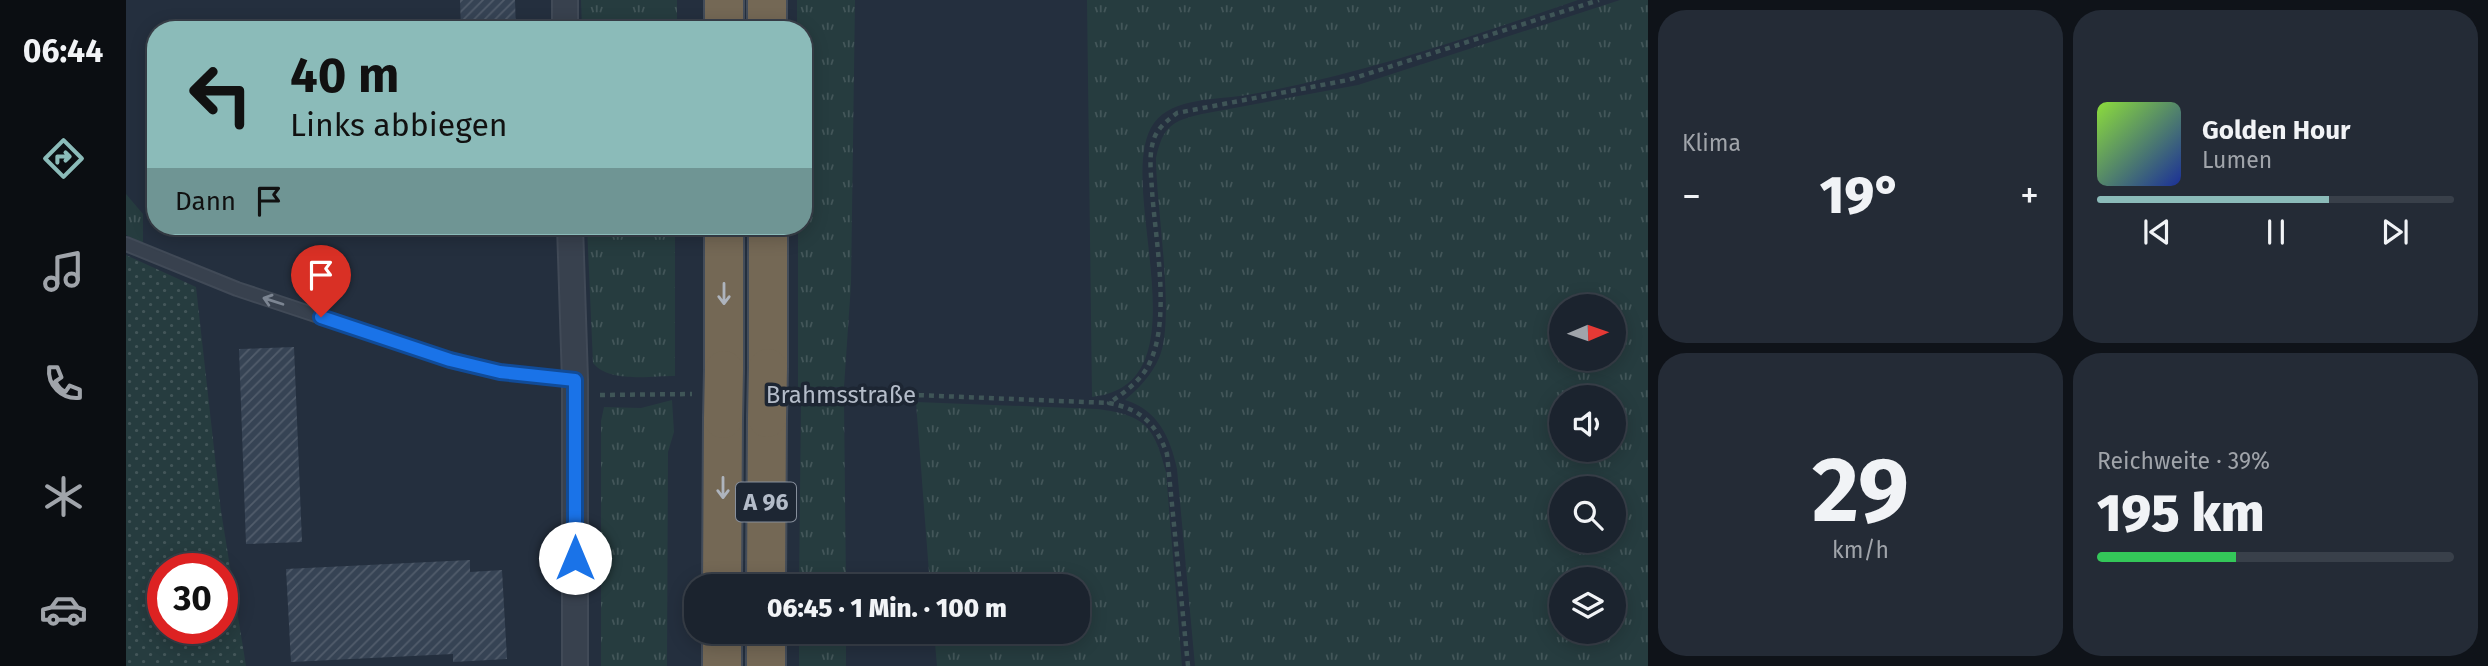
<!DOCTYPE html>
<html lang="de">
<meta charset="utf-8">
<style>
body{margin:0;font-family:"Fira Sans",sans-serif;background:#242b36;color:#f1f3f6;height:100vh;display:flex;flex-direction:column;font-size:26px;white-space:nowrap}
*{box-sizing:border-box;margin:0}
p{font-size:23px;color:#a0a4aa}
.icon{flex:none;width:38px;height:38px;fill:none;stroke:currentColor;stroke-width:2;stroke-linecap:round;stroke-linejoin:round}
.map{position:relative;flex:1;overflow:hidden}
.details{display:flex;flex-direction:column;gap:10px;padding:10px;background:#0f1319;width:840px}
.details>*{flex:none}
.guide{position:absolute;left:21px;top:21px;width:665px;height:214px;border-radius:28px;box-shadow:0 4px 18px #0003,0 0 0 2px #39404a;background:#8bbbb9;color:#111;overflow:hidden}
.needle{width:46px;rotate:88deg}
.buttons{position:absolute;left:1423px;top:294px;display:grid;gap:14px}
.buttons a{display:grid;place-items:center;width:77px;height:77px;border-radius:50%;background:#1b232e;box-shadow:0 4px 18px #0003,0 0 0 2px #39404a;font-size:35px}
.speed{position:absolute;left:21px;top:553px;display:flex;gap:14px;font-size:35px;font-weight:700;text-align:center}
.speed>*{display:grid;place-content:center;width:91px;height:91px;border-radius:50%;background:#1b232e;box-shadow:0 4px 18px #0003,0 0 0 2px #39404a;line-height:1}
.speed .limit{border:10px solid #d22;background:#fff;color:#111}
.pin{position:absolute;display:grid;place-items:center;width:60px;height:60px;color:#fff;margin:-72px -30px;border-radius:50% 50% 50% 0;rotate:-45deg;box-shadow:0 0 7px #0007}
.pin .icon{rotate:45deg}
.me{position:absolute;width:77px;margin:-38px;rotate:0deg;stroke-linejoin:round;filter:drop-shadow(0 0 5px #0008)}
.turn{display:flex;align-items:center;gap:24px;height:147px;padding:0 28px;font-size:32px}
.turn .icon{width:91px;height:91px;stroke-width:2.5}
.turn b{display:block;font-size:49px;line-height:60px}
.then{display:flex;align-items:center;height:66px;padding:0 28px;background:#0003;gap:14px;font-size:26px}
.big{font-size:52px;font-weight:800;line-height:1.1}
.details .tile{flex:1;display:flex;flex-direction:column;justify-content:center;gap:10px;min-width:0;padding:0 24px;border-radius:28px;background:#242b36}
.details .dial{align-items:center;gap:0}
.dial b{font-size:91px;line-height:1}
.song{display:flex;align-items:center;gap:21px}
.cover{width:84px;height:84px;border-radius:10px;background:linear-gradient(135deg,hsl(90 70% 55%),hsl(230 70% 35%))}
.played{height:7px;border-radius:4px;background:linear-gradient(90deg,#8bbbb9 65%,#39404a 65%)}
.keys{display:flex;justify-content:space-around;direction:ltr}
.heat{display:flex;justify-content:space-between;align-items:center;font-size:38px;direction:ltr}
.charge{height:10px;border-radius:5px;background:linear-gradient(90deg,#34c759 39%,#39404a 0)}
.details .tiles{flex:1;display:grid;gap:10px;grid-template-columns:repeat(2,1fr)}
.trip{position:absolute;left:558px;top:574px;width:406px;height:70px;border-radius:28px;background:#1b232e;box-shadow:0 4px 18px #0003,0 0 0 2px #39404a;font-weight:800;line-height:70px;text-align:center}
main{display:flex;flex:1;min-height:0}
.dock{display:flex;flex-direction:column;width:126px;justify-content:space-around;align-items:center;background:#0b0e12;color:#a0a4aa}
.dock .icon{width:49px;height:49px}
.dock .selected{color:#8bbbb9}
.dock b{font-size:32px;color:#f1f3f6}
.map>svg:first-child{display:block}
.grass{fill:url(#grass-tufts);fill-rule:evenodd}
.garden{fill:url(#garden-dots);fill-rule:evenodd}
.building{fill:url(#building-hatch)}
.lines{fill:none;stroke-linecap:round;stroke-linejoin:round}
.lane-casing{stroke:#414a57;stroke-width:16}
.street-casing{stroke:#414a57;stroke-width:28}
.highway-casing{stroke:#434c59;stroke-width:42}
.path{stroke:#3f5557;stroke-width:4.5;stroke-dasharray:5 5;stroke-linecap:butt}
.lane{stroke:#38414e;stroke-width:12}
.street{stroke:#38414e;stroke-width:24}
.highway{stroke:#746855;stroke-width:38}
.highway-bridge-casing{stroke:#434c59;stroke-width:42;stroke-linecap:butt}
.highway-bridge{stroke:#746855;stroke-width:38}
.oneway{stroke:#aeb4bd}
.oneway2{stroke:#7c8592}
.route-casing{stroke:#114b97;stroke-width:18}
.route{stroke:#1a73e8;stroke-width:12}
.labels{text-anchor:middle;stroke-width:7;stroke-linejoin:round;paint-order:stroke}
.shield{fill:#1d2633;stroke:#878f9c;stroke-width:2}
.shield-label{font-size:23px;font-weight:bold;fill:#b4bcc9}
.street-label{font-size:24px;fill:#b4bcc9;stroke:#1d2633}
</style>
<main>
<nav class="dock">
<b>06:44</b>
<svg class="icon selected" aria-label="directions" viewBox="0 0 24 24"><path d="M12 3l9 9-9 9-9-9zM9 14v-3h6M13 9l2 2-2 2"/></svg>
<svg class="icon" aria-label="music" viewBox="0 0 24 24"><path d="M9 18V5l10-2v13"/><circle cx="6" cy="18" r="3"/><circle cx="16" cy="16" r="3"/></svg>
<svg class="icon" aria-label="phone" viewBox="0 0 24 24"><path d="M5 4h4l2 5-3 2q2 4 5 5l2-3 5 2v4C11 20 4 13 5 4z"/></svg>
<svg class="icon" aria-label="climate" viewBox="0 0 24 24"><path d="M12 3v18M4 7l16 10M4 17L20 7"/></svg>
<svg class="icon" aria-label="car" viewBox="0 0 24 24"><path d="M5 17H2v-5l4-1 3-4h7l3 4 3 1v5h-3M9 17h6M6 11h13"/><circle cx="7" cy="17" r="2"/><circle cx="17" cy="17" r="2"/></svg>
</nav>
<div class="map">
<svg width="1522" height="666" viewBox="0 0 1522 666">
<defs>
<pattern id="grass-tufts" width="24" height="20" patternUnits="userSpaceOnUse" patternTransform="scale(1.75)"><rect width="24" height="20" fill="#263c3f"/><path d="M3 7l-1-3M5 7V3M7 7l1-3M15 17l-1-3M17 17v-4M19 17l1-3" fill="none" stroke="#435659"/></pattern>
<pattern id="garden-dots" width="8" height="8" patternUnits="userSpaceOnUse" patternTransform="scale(1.75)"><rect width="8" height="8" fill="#263c3f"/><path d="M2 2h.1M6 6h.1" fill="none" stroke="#435659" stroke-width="1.8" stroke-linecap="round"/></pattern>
<pattern id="building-hatch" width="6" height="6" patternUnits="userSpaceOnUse" patternTransform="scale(1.75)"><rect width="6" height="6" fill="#364354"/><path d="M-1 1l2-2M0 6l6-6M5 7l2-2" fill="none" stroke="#515c6b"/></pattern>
</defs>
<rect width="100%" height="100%" fill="#242f3e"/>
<path class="grass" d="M455,0H551V30H456Z
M671,0H729L725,284L718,387H672V226H677V30H671Z
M961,0H1452C1344,37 1234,75 1121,95C1092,100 1047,97 1028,123C985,182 1085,385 966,397Z
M1494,0H1522V666H1069L1051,469C1044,437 1032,410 999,400C1013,388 1025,376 1033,358C1050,321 1030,206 1030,158C1037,126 1046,121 1076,114L1232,85ZM1435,306H1488V359H1435ZM1435,397H1488V450H1435ZM1435,488H1488V541H1435ZM1435,579H1488V632H1435Z
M0,194L17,214V243L0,235Z
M461,226H549V376C525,376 483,383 467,363Z
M546,400L548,432L542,452L541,666H475V421L478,407L515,408Z
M718,401L720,586H673L675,402Z
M790,402L971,409C1019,415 1028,426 1040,472L1056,666H811L808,632H952V586H804Z
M673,632H720V666H673Z"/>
<path class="garden" d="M0,255L70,287L95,511L120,666H0ZM37,569H96V628H37Z"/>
<path class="building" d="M334,0H389L390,30H335Z
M168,347L176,542L120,544L113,349Z
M344,560V572L376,570L381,659L327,662V654L165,662L160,569Z"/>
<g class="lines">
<defs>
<path id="lane" d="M0,244L111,289L325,360L374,372L449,380"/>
<path id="street" d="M439,0V30
M444,226L449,380V666"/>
<path id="highway" d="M641,0V30
M598,30V0
M642,226V368
M598,370V226
M596,586L597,419
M640,586L641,418
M596,666V632
M640,666V632"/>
</defs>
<use href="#lane" class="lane-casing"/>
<use href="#street" class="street-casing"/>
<use href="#highway" class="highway-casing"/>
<path class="path" d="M673,394L741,393L983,403
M474,395L566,394
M1062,666L1041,454C1030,423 1014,409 983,403C999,392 1016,380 1024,362C1045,318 1029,238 1026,190C1025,173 1022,153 1029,136C1034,126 1042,120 1051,113L1222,80L1473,0"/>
<use href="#lane" class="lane"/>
<use href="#street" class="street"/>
<use href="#highway" class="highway"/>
<defs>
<path id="highway-bridge" d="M641,418L642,368
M597,419L598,370"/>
</defs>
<use href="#highway-bridge" class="highway-bridge-casing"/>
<use href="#highway-bridge" class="highway-bridge"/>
</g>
<defs><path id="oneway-shaft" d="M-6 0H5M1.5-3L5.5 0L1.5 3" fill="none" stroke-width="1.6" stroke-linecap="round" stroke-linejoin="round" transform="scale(1.75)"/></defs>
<g class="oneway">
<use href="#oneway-shaft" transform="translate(598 294) rotate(90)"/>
<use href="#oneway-shaft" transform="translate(597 488) rotate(90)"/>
</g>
<use class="oneway2" href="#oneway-shaft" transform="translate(147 301) rotate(-162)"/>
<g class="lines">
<defs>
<path id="route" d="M195,317L324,360L374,372L449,380V558"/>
</defs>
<use href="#route" class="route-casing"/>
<use href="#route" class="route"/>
</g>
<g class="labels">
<rect class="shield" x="610" y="482.5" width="60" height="39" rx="5"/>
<g class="shield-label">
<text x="640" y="510">A 96</text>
</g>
<g class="street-label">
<text x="715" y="403">Brahmsstraße</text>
</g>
</g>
</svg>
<div class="buttons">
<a><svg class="needle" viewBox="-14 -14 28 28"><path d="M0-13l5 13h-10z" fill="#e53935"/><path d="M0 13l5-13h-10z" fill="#a0a4aa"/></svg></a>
<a><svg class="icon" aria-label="sound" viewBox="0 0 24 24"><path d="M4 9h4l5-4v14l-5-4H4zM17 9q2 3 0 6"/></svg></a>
<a><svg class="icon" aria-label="search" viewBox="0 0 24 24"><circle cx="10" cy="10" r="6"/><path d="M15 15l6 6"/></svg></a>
<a><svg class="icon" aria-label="layers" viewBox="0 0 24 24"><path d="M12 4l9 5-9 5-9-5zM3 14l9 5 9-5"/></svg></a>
</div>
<div class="speed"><div class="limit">30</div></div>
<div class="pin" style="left:195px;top:317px;background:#d93025"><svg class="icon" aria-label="arrive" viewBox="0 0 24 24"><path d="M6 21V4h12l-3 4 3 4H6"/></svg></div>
<svg class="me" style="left:449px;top:558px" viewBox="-20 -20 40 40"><circle r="19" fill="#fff"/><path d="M0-13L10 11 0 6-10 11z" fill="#1a73e8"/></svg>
<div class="trip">06:45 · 1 Min. · 100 m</div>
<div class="guide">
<div class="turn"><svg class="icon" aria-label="left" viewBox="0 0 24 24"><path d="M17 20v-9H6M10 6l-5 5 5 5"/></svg><div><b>40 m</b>Links abbiegen</div></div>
<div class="then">Dann<svg class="icon" aria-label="arrive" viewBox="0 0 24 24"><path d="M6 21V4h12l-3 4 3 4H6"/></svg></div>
</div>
</div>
<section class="details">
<div class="tiles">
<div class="tile"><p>Klima</p>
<div class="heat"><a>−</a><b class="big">19°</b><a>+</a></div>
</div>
<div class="tile">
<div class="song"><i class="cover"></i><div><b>Golden Hour</b><p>Lumen</p></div></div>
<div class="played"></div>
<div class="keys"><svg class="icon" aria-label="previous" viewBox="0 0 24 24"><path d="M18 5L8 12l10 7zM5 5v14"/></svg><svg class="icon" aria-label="pause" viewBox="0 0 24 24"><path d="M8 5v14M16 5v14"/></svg><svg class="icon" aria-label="next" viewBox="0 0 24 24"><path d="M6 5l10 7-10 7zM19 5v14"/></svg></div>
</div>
<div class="tile dial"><b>29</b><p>km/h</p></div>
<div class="tile"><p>Reichweite · 39%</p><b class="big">195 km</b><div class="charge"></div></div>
</div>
</section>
</main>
